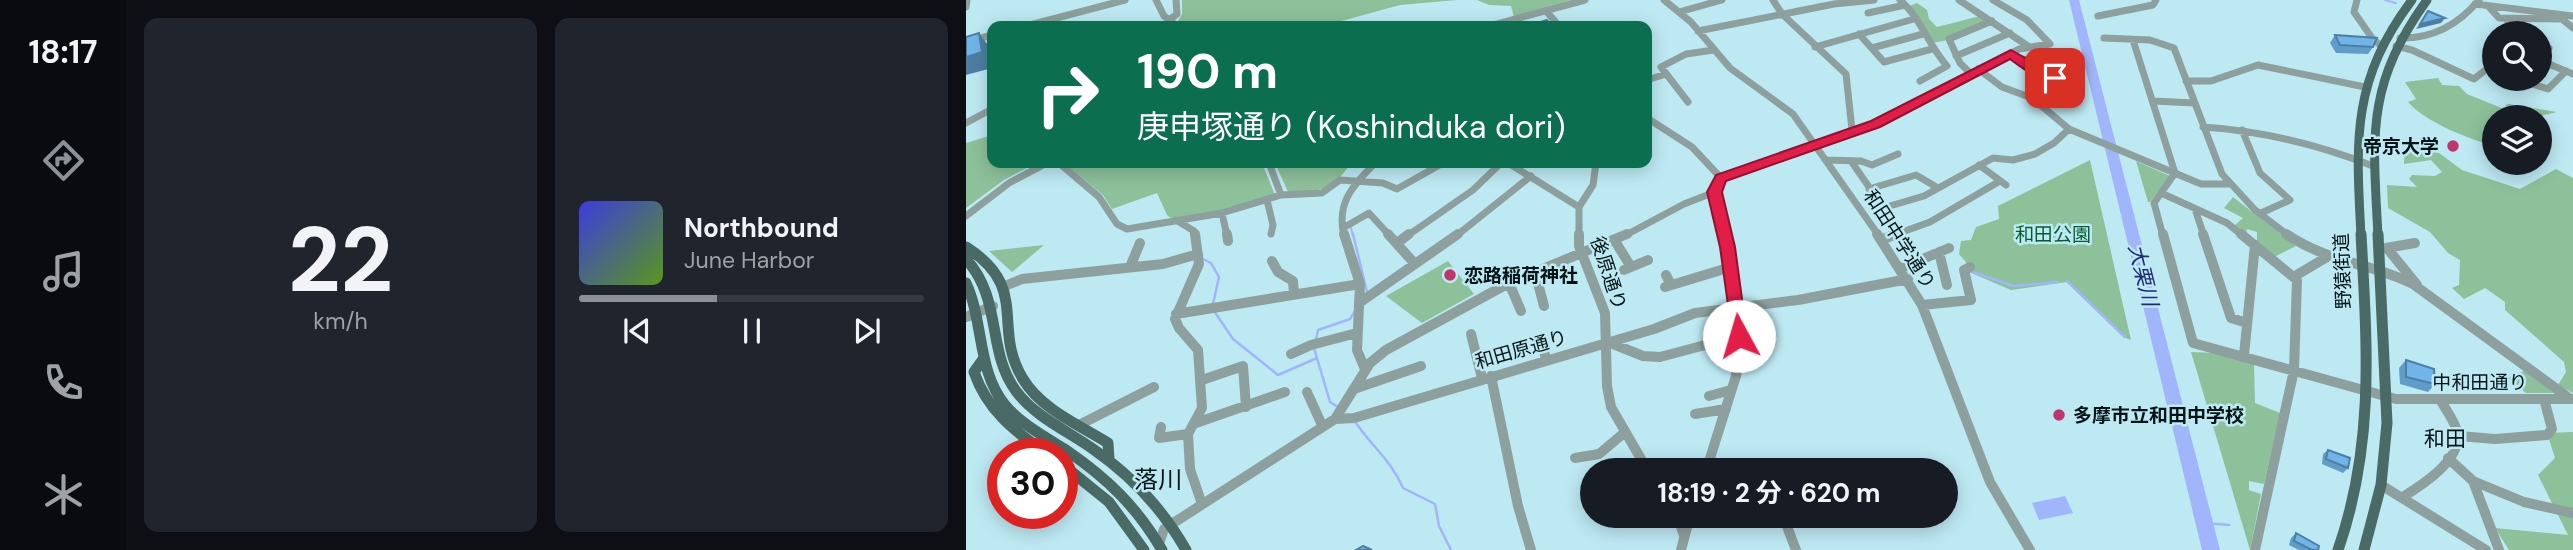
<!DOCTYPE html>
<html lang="ja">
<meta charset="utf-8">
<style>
body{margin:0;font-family:"DM Sans","Noto Sans JP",sans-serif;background:#20242c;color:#f1f3f6;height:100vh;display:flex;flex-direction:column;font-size:26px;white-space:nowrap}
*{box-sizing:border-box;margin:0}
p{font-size:23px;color:#9ea1a6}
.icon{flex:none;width:38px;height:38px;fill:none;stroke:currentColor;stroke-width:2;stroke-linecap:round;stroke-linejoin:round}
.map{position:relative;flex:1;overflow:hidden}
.sheet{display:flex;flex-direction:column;gap:18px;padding:18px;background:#0d0f14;width:840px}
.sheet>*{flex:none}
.guide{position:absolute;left:21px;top:21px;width:665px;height:147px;border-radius:14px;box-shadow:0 4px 18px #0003;background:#0b6e4f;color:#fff;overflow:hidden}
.tools{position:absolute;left:1516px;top:21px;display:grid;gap:14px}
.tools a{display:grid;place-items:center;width:70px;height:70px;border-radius:50%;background:#171b24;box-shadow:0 4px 18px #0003;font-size:35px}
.speed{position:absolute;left:21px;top:438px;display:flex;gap:14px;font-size:35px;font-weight:700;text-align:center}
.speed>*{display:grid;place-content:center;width:91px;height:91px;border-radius:50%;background:#171b24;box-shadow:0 4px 18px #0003;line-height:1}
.speed .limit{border:10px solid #d22;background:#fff;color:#111}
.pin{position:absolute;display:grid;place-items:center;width:60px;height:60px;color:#fff;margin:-30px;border-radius:14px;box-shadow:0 4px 10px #0006}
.me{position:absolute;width:77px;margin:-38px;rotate:354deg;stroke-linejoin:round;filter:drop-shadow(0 0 5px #0008)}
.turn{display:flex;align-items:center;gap:24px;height:147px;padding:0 35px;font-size:32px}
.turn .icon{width:91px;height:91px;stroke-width:2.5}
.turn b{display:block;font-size:49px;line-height:60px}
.sheet .card{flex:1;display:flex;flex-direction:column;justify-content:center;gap:10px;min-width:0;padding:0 24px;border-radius:14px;background:#20242c}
.sheet .dial{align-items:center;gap:0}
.dial b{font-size:91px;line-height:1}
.song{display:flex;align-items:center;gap:21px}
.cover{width:84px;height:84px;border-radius:10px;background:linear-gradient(135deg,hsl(240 70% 55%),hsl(90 70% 35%))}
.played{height:7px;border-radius:4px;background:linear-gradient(90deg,#8c9099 40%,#363941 40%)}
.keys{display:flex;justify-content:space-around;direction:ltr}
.sheet .tiles{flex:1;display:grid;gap:18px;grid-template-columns:repeat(2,1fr)}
.trip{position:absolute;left:614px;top:458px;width:378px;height:70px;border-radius:35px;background:#171b24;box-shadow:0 4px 18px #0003;font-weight:700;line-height:70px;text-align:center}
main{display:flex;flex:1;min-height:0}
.dock{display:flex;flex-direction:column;width:126px;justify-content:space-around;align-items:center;background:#090b0e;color:#9ea1a6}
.dock .icon{width:49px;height:49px}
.dock .current{color:#8c9099}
.dock b{font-size:32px;color:#f1f3f6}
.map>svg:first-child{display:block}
.green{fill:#8dc19a}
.water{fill:#a1b5fb}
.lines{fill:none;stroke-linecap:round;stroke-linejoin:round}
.stream-far1{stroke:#a1b5fb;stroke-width:2}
.stream{stroke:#a1b5fb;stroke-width:2.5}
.river{fill:#a1b5fb;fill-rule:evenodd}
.minor-far1{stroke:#8ea09d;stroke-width:7}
.minor{stroke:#8ea09d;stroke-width:10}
.major-far1{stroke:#4a6b65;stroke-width:9}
.major{stroke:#4a6b65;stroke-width:11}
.wall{fill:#609cc8}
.shaded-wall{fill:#4e7fa3}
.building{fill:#70b5e9;stroke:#4e7fa3;stroke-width:2}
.route{fill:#e11d48;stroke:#92132f;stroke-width:2}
.poi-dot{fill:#c0356c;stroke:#bde9f3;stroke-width:2.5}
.labels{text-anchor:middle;stroke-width:5;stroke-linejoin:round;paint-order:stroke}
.poi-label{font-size:19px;font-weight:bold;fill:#041316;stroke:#bde9f3;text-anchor:start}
.park-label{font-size:19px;fill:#075c2e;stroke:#bde9f3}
.street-label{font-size:19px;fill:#041316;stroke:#bde9f3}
.water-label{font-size:21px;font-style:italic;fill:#202976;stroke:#bde9f3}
.neighbourhood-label{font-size:21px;fill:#041316;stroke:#bde9f3}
.near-neighbourhood-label{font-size:24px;fill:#041316;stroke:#bde9f3}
</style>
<main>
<nav class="dock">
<b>18:17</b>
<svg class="icon current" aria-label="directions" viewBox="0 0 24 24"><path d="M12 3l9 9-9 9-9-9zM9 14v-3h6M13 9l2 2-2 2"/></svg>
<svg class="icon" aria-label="music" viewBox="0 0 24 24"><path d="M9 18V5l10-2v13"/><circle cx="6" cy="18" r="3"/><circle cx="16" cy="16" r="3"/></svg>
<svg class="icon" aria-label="phone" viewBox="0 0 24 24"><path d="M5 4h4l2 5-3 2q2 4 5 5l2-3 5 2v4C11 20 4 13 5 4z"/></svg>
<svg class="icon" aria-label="climate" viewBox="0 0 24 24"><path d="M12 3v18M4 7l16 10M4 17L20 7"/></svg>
</nav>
<section class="sheet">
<div class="tiles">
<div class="card dial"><b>22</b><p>km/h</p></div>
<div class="card">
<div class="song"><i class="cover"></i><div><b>Northbound</b><p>June Harbor</p></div></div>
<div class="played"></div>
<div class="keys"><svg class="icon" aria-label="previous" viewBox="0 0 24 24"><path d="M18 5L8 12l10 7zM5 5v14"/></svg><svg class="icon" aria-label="pause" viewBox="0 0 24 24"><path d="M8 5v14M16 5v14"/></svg><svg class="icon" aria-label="next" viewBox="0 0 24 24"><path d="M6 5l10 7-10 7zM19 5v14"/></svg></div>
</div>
</div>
</section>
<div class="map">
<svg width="1607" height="550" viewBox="0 0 1607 550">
<rect width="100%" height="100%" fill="#bde9f3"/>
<path class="green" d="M216,0H491L434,5L357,26L354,21L334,26H218L212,21L216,14Z
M511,0H605L548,17L545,6L523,5Z
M951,3L961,10L963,19L971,27L1014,16L1021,21L978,41L965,43L943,6Z
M1472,78L1476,85L1493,86L1501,94L1538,109H1542L1539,105L1543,104L1591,112L1570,117H1528V146C1503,139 1459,122 1442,102L1450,99L1439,82Z
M26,135V163H70L38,180L0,208V143Z
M1439,144L1473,153L1496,170L1554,189L1590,169L1607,178V393L1592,385L1600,372L1598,362L1539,310V302L1519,288L1498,299L1486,288L1493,285L1494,260L1482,253L1464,232L1422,208L1421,185L1451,187L1443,179L1446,175L1469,176L1476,172L1465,160L1438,164Z
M1124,160L1165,340L1157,337L1101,282L1045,290L1003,272L1004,267L993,254L995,241L1005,240L1010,227L1033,219L1032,206Z
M1170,161L1204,176L1184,202H1182Z
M98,163H296L309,195L266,209L206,219L201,215L191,193L146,209L137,195Z
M309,163H385C366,191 354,192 322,192Z
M1267,197L1330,246L1308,257L1285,239L1291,240V232L1281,229L1280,235L1268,226L1277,218L1258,208Z
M78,245L46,272L23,251Z
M482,261L508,294L456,323L420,296Z
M1225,352L1250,353L1288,364L1289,403L1314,413L1298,484L1283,481V490L1295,494L1284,550Z
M1558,371L1588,393H1560L1541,378Z
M1607,432V550H1543L1529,528L1602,535L1572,475L1589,458L1581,433Z"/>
<path class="water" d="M1099,496L1107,513L1073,520L1066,503Z"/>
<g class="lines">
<path class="stream-far1" d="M1419,0L1430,3
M385,228L387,236"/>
<path class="stream" d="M387,234L401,292
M237,259L245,263L253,277L247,304
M1004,271L1047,286L1092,282
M1101,281L1159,337
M248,311L267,339L312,375L351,358
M350,340L352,330L384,319L389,311
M348,348L364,402L372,407
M388,420C405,446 425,460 437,488L469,504L473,526L485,550
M1239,523L1263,525"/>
<path class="river" d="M1103,0H1113L1254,550H1236Z"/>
<path class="minor-far1" d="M190,0L198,16L211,26
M698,0L725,22L764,68L827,114L913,236
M807,0L816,14L880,74L886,130
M934,0C954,17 963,46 981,66L954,81
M993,0L1062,46
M1391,0L1388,12L1406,38L1415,46
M1509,4L1607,16
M1522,6L1533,18L1593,19
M0,7L1,0
M581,12L593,26
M713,12L756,0
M902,13L939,5
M1591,15L1607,28
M1132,16L1187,5L1190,0
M1540,19L1552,33
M203,20L211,14L210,0
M60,26L159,0
M167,26H171
M524,26L619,0
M732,31L868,4L908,0
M893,34L918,62L966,49
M1138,38L1184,40L1208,48L1256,174L1289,210L1323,236
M1434,38C1467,39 1492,25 1513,0
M1167,40L1209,173L1188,203L1197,236
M0,42L26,35
M1573,44L1583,48
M1430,46L1446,50L1508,79L1522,68L1528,69
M849,47L948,19
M906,48L957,34
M990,56L1044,33
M1053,59L1066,69L1089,78
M1054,59L1085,62L1090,84L1080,95
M1573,60L1607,74
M1012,69L1036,87L1066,98L1103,129L1235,184H1262
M1004,73L994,63L983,39L1026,21
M1551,79L1582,89L1600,71
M681,80L700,74
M1220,81H1245L1292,65L1399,87
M1187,101L1228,103
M722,102L695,67L720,54L748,50
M681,118L726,147L755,178
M0,123L26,109
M1237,127C1297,131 1351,144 1407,166
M1276,130L1294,173L1324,200L1295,213
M860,160L895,161L906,165L932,154
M885,161L935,233
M93,163L133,197L151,224L161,229L256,213L315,195L356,193L374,180L417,183L431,189L477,163
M303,163L315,195
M542,163L613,207
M1013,165L1040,185
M903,189L950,175L972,188
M1195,193L1261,223L1277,236
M301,200L307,225L305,234
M917,208L958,196L1027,158L1047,160L1069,154L1088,143L1103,129
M1229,209L1238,236
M256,213L261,236
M0,216L43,183L81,163
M210,220L228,231L229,236
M377,228L403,213L424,236
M378,236C370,202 387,186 409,163
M441,236L507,190L535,163
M490,236L565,176
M613,236V207L627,185L630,163
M658,236L718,204L749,192
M759,236L749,184L755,178L910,124L1053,49L1084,44L1061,20L1027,0
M925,236L964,222L1034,181"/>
<path class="minor" d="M229,234L233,264L209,319L213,328L232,350L236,408L222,434L224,469L236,504
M261,234L262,241
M378,234L394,284L391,350L399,369
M422,234L449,264
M613,234V246L639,313L641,386L645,407L682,471
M911,234L956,305L1024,482L1064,550
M1197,234L1227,343L1430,399H1607
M1237,234L1265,318L1281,323
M1275,234L1331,280L1328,370L1289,550
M1320,234C1365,264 1403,262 1447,284L1603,398
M915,240L930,234
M649,241L665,267
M431,243L443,234
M1420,248L1449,243
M1421,248L1451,285
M973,252L981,285
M306,261L312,272L327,281L328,293
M164,267L174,243
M935,268L983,248
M658,270L682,260
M569,272L578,306
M700,275L705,285
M1329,276L1361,257
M543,283L555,311
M39,286L56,279L197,264L232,254
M699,287L765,267
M396,301L492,234
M956,305L1005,300L998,270L1004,267
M210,314L394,284
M0,317L27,306
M505,334L516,378
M576,341L580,360
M642,342L677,356L694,357L773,336
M325,354L345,345L391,333
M1278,355L1289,245
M525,376L552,506L565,550
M236,380L277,366L280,407
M388,389L455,366
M341,392L356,425
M743,396L765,390
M729,414L760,409
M369,419L404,363L420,350L543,283L661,234
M230,423L319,392
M113,425L188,387
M195,427L193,438L222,434
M1493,436L1529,439L1581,435L1586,429L1578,399
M609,458L633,454L658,433
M1482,458L1507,481L1533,550
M740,471L770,376L774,346L759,234
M1507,481L1558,502L1607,513
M1415,485L1520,550
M1437,497C1456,485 1493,462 1492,435C1491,424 1479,409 1474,399
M711,516L718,535
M817,516L830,550
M193,544L198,529L369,419L388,418L688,329L729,313L832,300L942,279
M715,550L724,516"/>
<path class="major-far1" d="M1395,236C1390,140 1385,81 1446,0
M1412,236C1407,137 1399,86 1461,0"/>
<path class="major" d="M0,247C65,288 25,327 57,379C75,409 113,425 142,443L143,459
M0,259C37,300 20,350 50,391C69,417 102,431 127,449C166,476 196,508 220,550
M0,283C18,322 11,371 39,405C55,424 79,437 100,450C141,478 171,507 196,550
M18,358L8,372C21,410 48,431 80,453
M96,464L143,502L178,550
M1372,550C1409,444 1401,345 1395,234
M1398,550L1415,485L1421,423L1412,234"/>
</g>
<path class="wall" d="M1369,35L1407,47L1402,54L1370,53L1364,43Z
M1440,360L1469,384L1462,392L1434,384L1433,368Z
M1362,450L1382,468L1377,473L1356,464L1357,454Z
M1330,533L1352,550H1333L1323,545L1325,538Z"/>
<path class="shaded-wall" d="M1479,18L1475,23L1450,29L1454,24Z
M13,33L24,48L26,59V68L0,75V57Z"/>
<path class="building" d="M1462,11L1479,18L1454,24Z
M581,20L585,26H562Z
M13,33L16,52L0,57V37Z
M1369,35L1411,38L1407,47L1374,45Z
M1440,360L1468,369L1469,384L1440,377Z
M1362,450L1384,458L1382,468L1360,459Z
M1330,533L1353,546L1352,550H1346L1328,541Z
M397,546L406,550H390Z"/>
<path class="route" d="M1045,50L1095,78C1082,88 1056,68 1044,59L914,127L760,181L756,192L769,247L781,336L779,341H767L754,247L741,192L750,175L905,121Z"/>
<g class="poi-dot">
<circle cx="1487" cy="146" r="7"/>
<circle cx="484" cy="275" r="7"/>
<circle cx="1093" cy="415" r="7"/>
</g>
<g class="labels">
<g class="poi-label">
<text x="1473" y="153" text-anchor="end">帝京大学</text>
<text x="498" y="282">恋路稲荷神社</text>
<text x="1107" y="422">多摩市立和田中学校</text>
</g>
<g class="park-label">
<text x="1087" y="241">和田公園</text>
</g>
<g class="street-label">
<text transform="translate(934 239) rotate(57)" y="7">和田中学通り</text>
<text transform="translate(1376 271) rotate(-92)" y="7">野猿街道</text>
<text transform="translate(643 273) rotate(72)" y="7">後原通り</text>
<text transform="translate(555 349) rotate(-16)" y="7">和田原通り</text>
<text x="1514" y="389">中和田通り</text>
</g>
<g class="water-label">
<text transform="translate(1177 275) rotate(76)" y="7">大栗川</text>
</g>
<g class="neighbourhood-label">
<text x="1479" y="446">和田</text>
</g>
<g class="near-neighbourhood-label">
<text x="192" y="488">落川</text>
</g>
</g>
</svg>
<div class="tools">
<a><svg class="icon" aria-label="search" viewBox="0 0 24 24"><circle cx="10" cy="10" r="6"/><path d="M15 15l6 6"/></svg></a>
<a><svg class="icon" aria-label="layers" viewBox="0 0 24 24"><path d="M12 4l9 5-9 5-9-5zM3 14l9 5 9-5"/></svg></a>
</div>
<div class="speed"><div class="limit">30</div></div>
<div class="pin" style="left:1089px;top:78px;background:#d93025"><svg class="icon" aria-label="arrive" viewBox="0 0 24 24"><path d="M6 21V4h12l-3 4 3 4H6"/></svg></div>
<svg class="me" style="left:773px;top:336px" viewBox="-20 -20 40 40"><circle r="19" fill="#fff"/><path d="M0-13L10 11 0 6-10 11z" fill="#e11d48"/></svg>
<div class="trip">18:19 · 2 分 · 620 m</div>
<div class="guide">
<div class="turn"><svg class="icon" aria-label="right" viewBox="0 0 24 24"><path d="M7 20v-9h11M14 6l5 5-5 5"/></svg><div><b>190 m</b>庚申塚通り (Koshinduka dori)</div></div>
</div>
</div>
</main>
